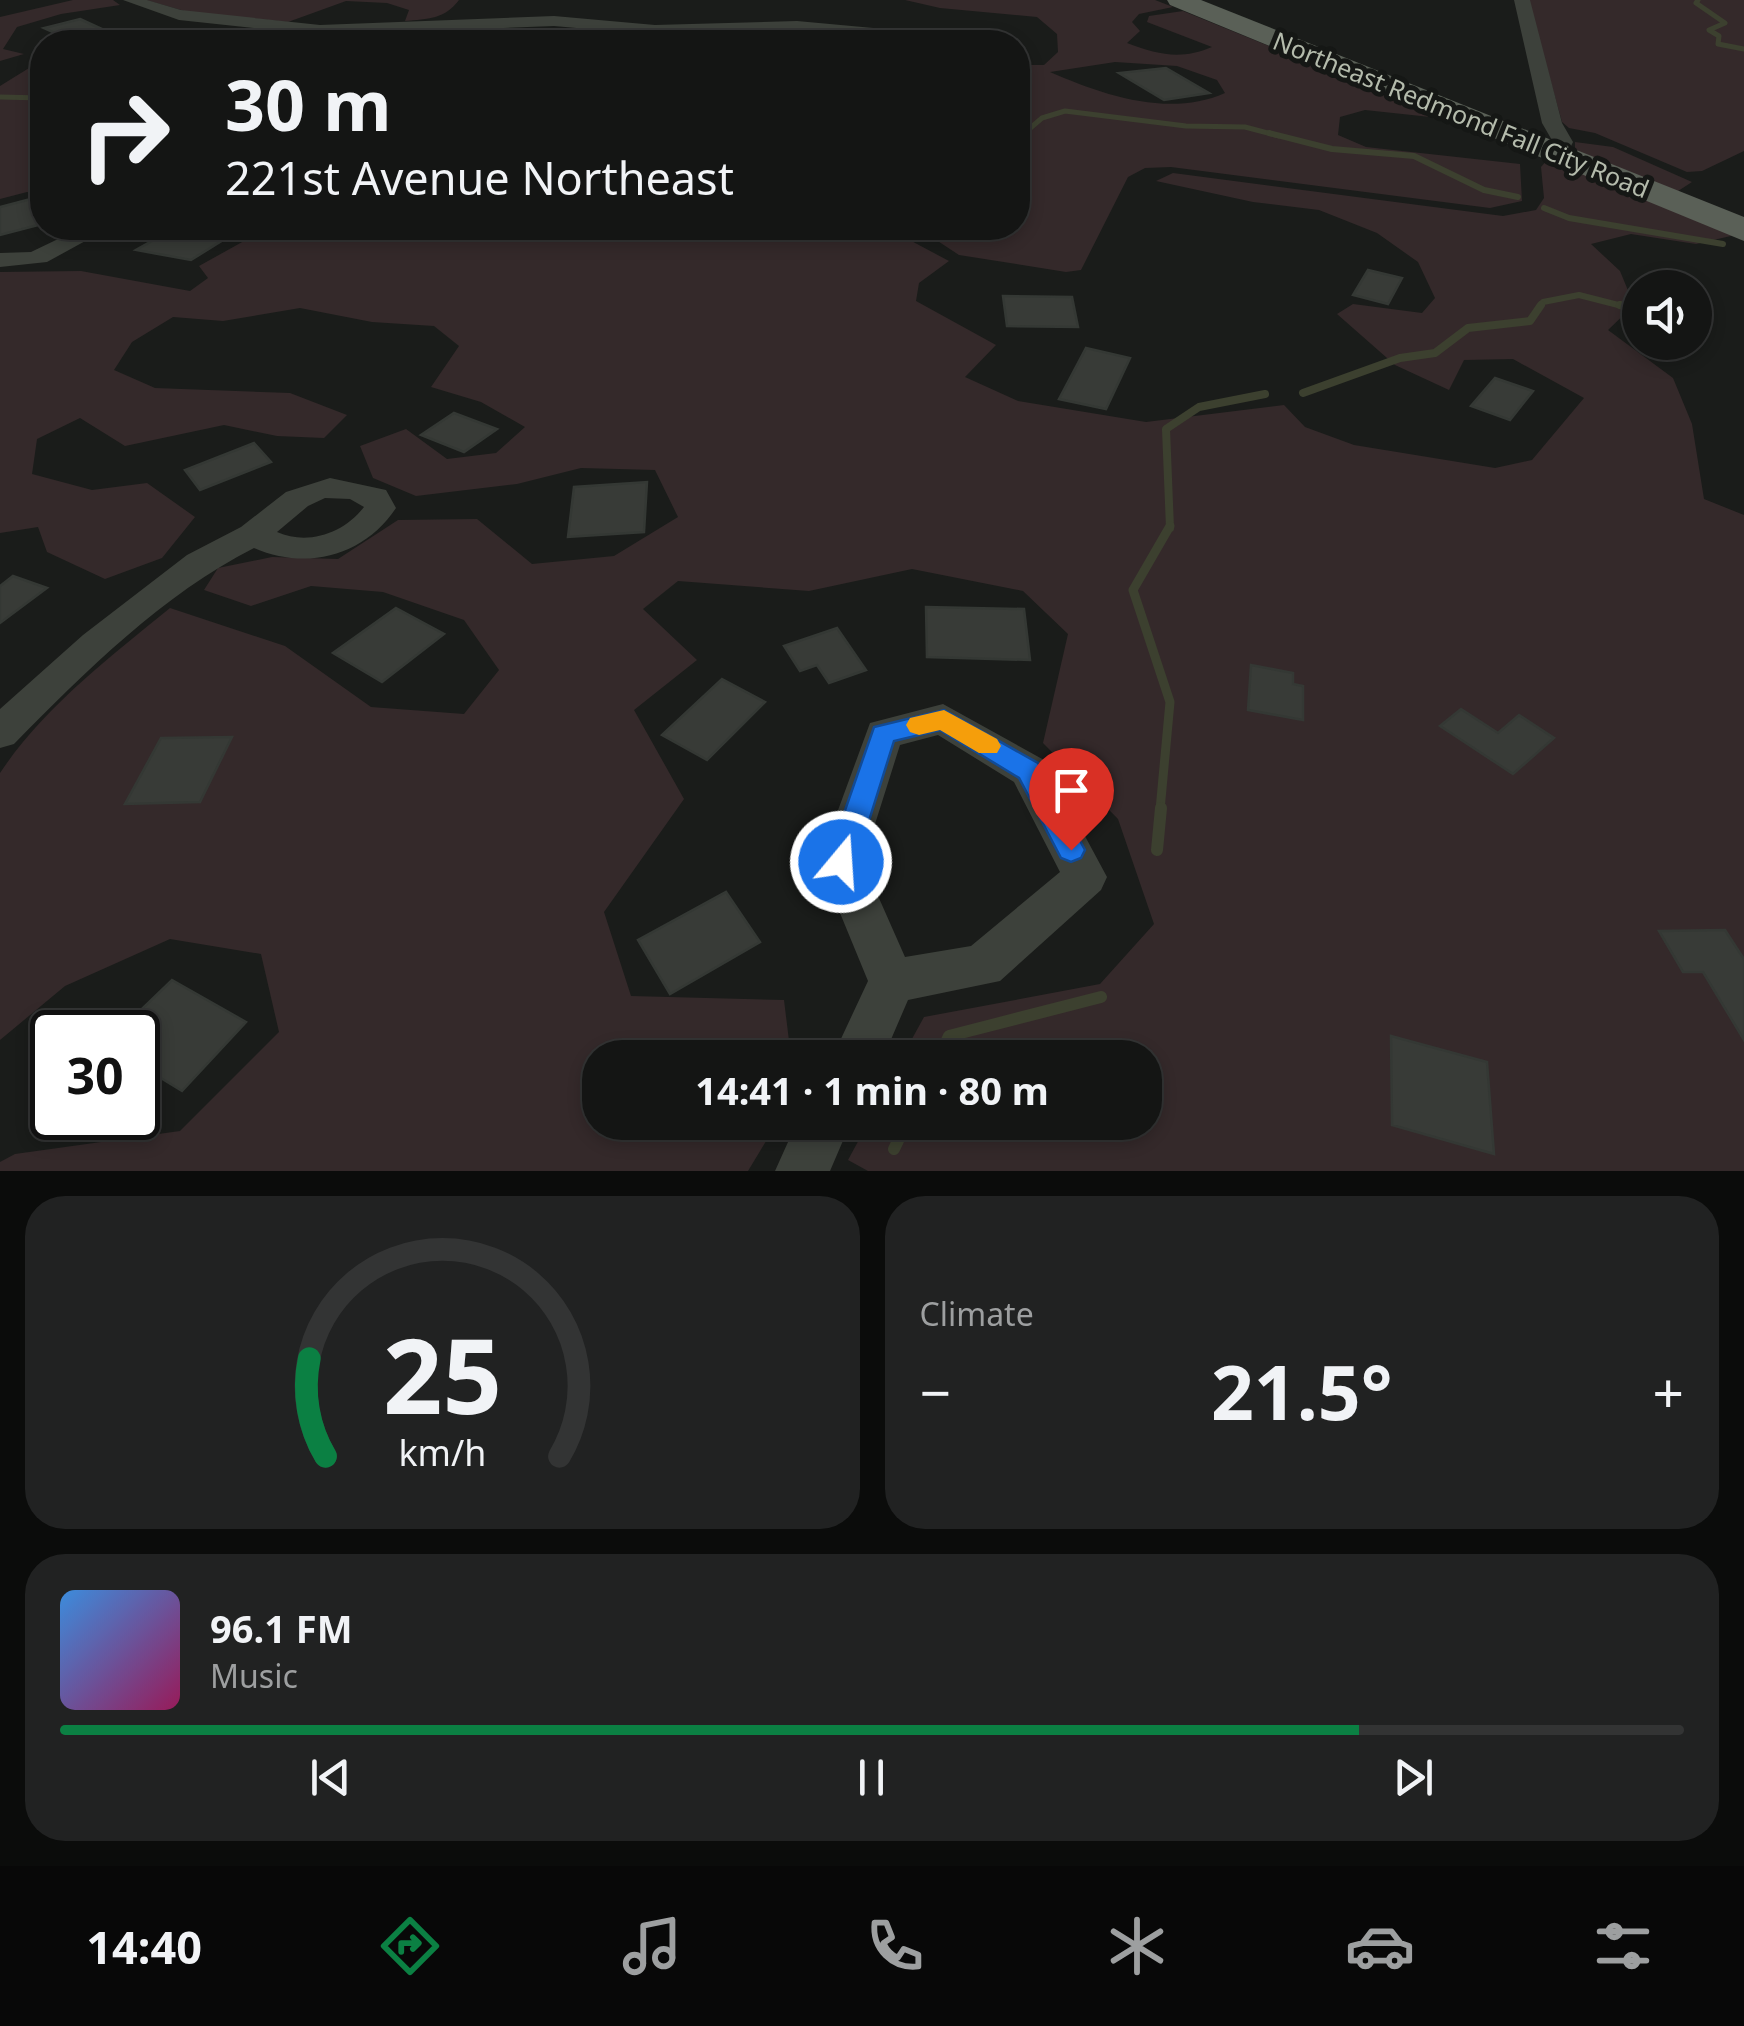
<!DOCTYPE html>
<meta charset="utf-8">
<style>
body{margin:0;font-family:"Noto Sans",sans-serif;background:#212222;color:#f1f3f6;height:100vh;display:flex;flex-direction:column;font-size:38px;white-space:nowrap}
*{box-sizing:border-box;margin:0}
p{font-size:32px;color:#9d9fa0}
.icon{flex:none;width:55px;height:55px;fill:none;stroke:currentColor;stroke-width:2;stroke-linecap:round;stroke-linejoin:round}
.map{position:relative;height:1171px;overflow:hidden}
.sheet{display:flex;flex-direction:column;gap:25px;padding:25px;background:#0b0c0b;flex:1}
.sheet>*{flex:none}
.hud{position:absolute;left:30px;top:30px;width:1000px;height:210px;border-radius:40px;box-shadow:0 5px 15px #0003,0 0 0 2px #333434;background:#141514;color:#f1f3f6;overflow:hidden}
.tools{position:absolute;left:1622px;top:270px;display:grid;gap:20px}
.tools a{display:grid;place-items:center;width:90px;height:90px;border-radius:50%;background:#141514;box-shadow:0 5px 15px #0003,0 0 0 2px #333434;font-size:50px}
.speed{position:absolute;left:30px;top:1010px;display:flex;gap:20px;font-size:50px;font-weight:700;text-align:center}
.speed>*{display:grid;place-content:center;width:130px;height:130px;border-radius:50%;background:#141514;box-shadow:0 5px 15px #0003,0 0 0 2px #333434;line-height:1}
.speed .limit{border:5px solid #111;border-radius:15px;background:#fff;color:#111}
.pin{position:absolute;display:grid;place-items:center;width:85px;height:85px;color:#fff;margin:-102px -42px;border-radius:50% 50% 50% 0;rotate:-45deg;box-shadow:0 0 10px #0007}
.pin .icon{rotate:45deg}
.me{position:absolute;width:110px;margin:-55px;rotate:18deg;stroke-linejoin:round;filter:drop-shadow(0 0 8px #0008)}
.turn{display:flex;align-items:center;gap:35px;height:210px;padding:0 30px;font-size:45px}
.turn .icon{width:130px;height:130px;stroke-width:2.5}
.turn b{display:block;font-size:70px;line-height:85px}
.big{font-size:75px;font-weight:700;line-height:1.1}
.sheet .tile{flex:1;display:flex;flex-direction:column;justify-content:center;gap:15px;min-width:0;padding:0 35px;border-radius:40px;background:#212222}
.sheet .dial{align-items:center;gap:0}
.dial svg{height:260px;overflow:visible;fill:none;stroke:#333434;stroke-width:7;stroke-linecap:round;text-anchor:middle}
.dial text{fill:#f1f3f6;stroke:none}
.song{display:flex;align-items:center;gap:30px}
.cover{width:120px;height:120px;border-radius:15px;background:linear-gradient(135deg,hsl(210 70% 55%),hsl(330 70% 35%))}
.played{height:10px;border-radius:5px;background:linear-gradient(90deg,#0b8043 80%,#333434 80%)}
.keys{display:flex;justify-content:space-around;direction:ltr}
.heat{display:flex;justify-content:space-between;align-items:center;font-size:55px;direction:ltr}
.sheet .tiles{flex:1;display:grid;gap:25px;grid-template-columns:1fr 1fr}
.tile:last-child{grid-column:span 2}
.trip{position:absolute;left:582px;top:1040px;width:580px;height:100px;border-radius:40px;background:#141514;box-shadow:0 5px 15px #0003,0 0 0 2px #333434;font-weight:700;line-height:100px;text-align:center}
.dock{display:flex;height:160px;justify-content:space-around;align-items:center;background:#080808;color:#9d9fa0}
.dock .icon{width:70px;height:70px}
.dock .selected{color:#0b8043}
.dock b{font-size:45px;color:#f1f3f6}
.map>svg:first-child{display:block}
.green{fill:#34292a;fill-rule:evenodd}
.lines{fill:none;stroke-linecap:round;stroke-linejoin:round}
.stream-far4{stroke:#3c402f;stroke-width:5}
.stream-far3{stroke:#3c402f;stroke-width:6}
.stream-far2{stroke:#3c402f;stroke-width:8}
.stream-far1{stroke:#3c402f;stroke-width:9}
.stream{stroke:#3c402f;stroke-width:12}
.building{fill:#383b37;stroke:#343834;stroke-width:2.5}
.street{fill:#3d413b;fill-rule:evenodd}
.primary{fill:#5a6057;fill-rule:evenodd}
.route{fill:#1a73e8;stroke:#114b97;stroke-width:2.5}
.slow{fill:#f59e0b}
.labels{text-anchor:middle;stroke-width:10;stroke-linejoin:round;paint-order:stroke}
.far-street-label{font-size:25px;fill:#b4bbac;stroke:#151715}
</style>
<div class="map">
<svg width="1744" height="1171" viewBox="0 0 1744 1171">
<rect width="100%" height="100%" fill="#1a1c1a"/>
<path class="green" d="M73,0H113L120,5L61,14L17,27L3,49L24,54L0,61V17Z
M146,0H459C445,19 428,19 405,21L409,10L387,3L346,1L288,22L188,12Z
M905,0H1155L1173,7L1139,14L1132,22L1140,31L1127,43C1158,55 1182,60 1212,47L1147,22L1149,16L1183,11L1449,119L1365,110L1340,117L1338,135L1366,147L1520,164L1522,201L1490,208L1171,167L1145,168L1128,177L1081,270L1066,272L959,255L918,228H1018V65H1044L1058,52L1057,34L1037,17L940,8ZM1115,62L1177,66L1217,80L1225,93C1169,118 1103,95 1050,72Z
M1528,0H1744V151L1702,171L1687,172L1595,133L1569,128L1562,122Z
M42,60V196L27,192L0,199V86Z
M1575,142L1613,147L1692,182L1675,193L1575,151Z
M1548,159L1735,235L1696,244L1631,234L1591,244L1620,271L1634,305L1608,330L1673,378L1692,424L1704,499L1744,515V1171H868L848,1160L868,1123L1145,1122V1058L902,1057L924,1017L1100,984L1154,924L1118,819L1043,743L1068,634L1023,591L912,569L809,591L678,581L643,609L697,660L634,710L684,799L604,912L631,996L784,1000L791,1057L600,1058V1122L777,1123L748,1171H0V1162L15,1154L180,1131L279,1032L261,954L170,939L65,986L0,1040V773C44,707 110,657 170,608L285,646L371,707L464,714L499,670L464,620L383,592L311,586L251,606L204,590L218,568L272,557L338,559L398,520L477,519L532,564L614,556L678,517L655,470L581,468L517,484L416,496L373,478L360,446L406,429L447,459L496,453L525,427L481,402L431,387L459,346L434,326L372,322L300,308L223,321L173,317L132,342L114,370L155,388L290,393L347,415L324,438L277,436L224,425L125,446L80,418L37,439L32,474L92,490L147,483L195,517L162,558L105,579L47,552L38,527L0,533V272L81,271L190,291L208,278L199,266L244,241L226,228H887L949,261L919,283L916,301L996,345L965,377L1018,401L1146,422L1284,405L1305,427L1354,445L1495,468L1532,460L1584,398L1513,359L1464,360L1449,390L1395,365L1337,314L1353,304L1422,313L1435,298L1418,262L1377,233L1319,210L1253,202L1156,181L1173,173L1503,216L1536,210L1544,198L1541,167Z"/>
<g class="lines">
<path class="stream-far4" d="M1698,0L1696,3L1725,23L1709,30L1719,36L1718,44L1744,49
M0,97L42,98
M1021,136L1042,118L1065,111L1186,126L1245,127L1279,136"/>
<path class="stream-far3" d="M1269,133L1332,149L1414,156L1484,190L1518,197
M1018,138L1024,133
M1544,208L1569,218L1723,244
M1539,308L1543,302L1579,295L1630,308"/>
<path class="stream-far2" d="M1620,305L1640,310
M1303,393L1400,358L1435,353L1468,328L1530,321L1541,305
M1170,528L1166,429L1199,407L1265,394"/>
<path class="stream-far1" d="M1160,810L1170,702L1133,590L1170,526"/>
<path class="stream" d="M1157,850L1161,808
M939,1058L949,1036L1101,997
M894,1149L907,1122"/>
</g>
<path class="building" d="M80,19L130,42H75L44,28Z
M1166,68L1209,93L1164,100L1119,73Z
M31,199L42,211V224L0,235V207Z
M175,228L228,237L191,260L136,250Z
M1368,270L1402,278L1388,304L1353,295Z
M1003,296L1072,297L1078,327L1007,326Z
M1086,348L1130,358L1106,409L1059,399Z
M1495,378L1533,391L1510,420L1471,406Z
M454,413L497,429L464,452L421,435Z
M254,443L271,462L200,490L185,470Z
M647,482L644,532L568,537L574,487Z
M13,576L47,588L0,623V586Z
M926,607L1024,609L1030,660L927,657Z
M396,608L444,634L382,682L333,653Z
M837,628L866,670L829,683L817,665L800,671L784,646Z
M1251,665L1293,673V684L1303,686V720L1248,710Z
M722,679L765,702L707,760L662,735Z
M1461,709L1498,733L1519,715L1554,738L1513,774L1440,726Z
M232,737L200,802L125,804L161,738Z
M726,892L760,942L670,994L638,940Z
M1725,930L1744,959V1040L1703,972H1683L1659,931Z
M172,980L246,1022L182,1091L138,1064V1032H118Z
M1391,1036L1487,1062L1494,1154L1392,1125Z"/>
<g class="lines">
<path class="street" d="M123,0H147L181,10L320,25L554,16L655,25L797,21L906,31L914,36L906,41L797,31L655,35L554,26L320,35L179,20Z
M1514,0H1530L1562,123L1573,142L1565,158L1558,160L1548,154L1553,142L1542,123Z
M81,228H109L47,262L0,267V253L31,252Z
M330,478L386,490L396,508C364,556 307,571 254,548C163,594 86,671 14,744L0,748V709L83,635L187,555L241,527L286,492ZM325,498L350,499L364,507C344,533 308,546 277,532L308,506Z
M943,704L1044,760L1107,877L1101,890L1000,981L908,1000L883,1058H832L868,981L819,862L870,723ZM938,735L1014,782L1060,872L971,946L905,957L863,862L900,745Z
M797,1122H851L830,1171H775Z"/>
<path class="primary" d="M1167,0H1201L1744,217V241L1170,5Z"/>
</g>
<path class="route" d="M944,710L1038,763L1085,850L1081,858L1071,862L1061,858L1019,778L940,730L894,741L856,862L851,871L841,874L831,871L827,862L874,727Z"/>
<path class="slow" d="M944,710L997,739L1001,746L997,753H979L940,730L919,735L910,732L906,725L910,718Z"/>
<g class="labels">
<g class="far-street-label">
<text transform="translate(1461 115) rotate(22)" y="9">Northeast Redmond Fall City Road</text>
</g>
</g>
</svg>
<div class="tools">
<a><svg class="icon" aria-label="sound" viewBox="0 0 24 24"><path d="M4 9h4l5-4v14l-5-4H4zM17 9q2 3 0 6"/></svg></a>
</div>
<div class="speed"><div class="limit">30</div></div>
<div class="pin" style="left:1071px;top:850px;background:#d93025"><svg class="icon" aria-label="arrive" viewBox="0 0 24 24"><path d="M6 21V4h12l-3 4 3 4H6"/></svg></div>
<svg class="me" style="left:841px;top:862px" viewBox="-20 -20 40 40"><circle r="17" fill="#1a73e8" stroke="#fff" stroke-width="3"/><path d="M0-11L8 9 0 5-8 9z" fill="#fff"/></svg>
<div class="trip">14:41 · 1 min · 80 m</div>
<div class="hud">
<div class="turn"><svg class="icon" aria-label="right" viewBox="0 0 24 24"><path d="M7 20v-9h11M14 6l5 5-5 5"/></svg><div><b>30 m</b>221st Avenue Northeast</div></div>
</div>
</div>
<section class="sheet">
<div class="tiles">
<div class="tile dial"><svg viewBox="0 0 100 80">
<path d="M14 69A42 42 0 1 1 86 69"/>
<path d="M14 69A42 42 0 0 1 9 39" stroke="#0b8043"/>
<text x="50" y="56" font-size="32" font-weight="700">25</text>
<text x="50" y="72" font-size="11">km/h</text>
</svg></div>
<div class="tile"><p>Climate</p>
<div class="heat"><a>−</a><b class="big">21.5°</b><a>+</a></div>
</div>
<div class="tile">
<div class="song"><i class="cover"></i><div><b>96.1 FM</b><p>Music</p></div></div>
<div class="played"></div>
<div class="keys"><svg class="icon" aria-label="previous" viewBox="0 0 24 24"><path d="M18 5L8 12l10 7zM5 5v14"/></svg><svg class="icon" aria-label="pause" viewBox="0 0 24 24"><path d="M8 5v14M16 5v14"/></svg><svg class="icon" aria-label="next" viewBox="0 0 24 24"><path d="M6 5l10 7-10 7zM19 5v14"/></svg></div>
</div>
</div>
</section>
<nav class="dock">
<b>14:40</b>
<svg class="icon selected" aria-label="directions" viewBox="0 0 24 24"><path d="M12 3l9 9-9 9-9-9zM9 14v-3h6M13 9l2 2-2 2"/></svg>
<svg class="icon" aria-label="music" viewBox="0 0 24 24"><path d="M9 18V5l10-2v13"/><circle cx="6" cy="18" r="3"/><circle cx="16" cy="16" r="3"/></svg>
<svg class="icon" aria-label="phone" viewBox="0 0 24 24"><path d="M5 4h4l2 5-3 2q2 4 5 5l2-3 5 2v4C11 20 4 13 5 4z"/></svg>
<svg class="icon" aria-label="climate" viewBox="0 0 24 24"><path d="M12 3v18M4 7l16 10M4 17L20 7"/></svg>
<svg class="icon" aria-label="car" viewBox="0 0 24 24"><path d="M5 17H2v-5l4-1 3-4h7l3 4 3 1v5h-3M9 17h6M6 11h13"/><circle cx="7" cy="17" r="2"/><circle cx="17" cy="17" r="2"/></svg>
<svg class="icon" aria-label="filters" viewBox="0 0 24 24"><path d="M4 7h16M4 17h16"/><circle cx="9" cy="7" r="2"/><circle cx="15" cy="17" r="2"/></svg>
</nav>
